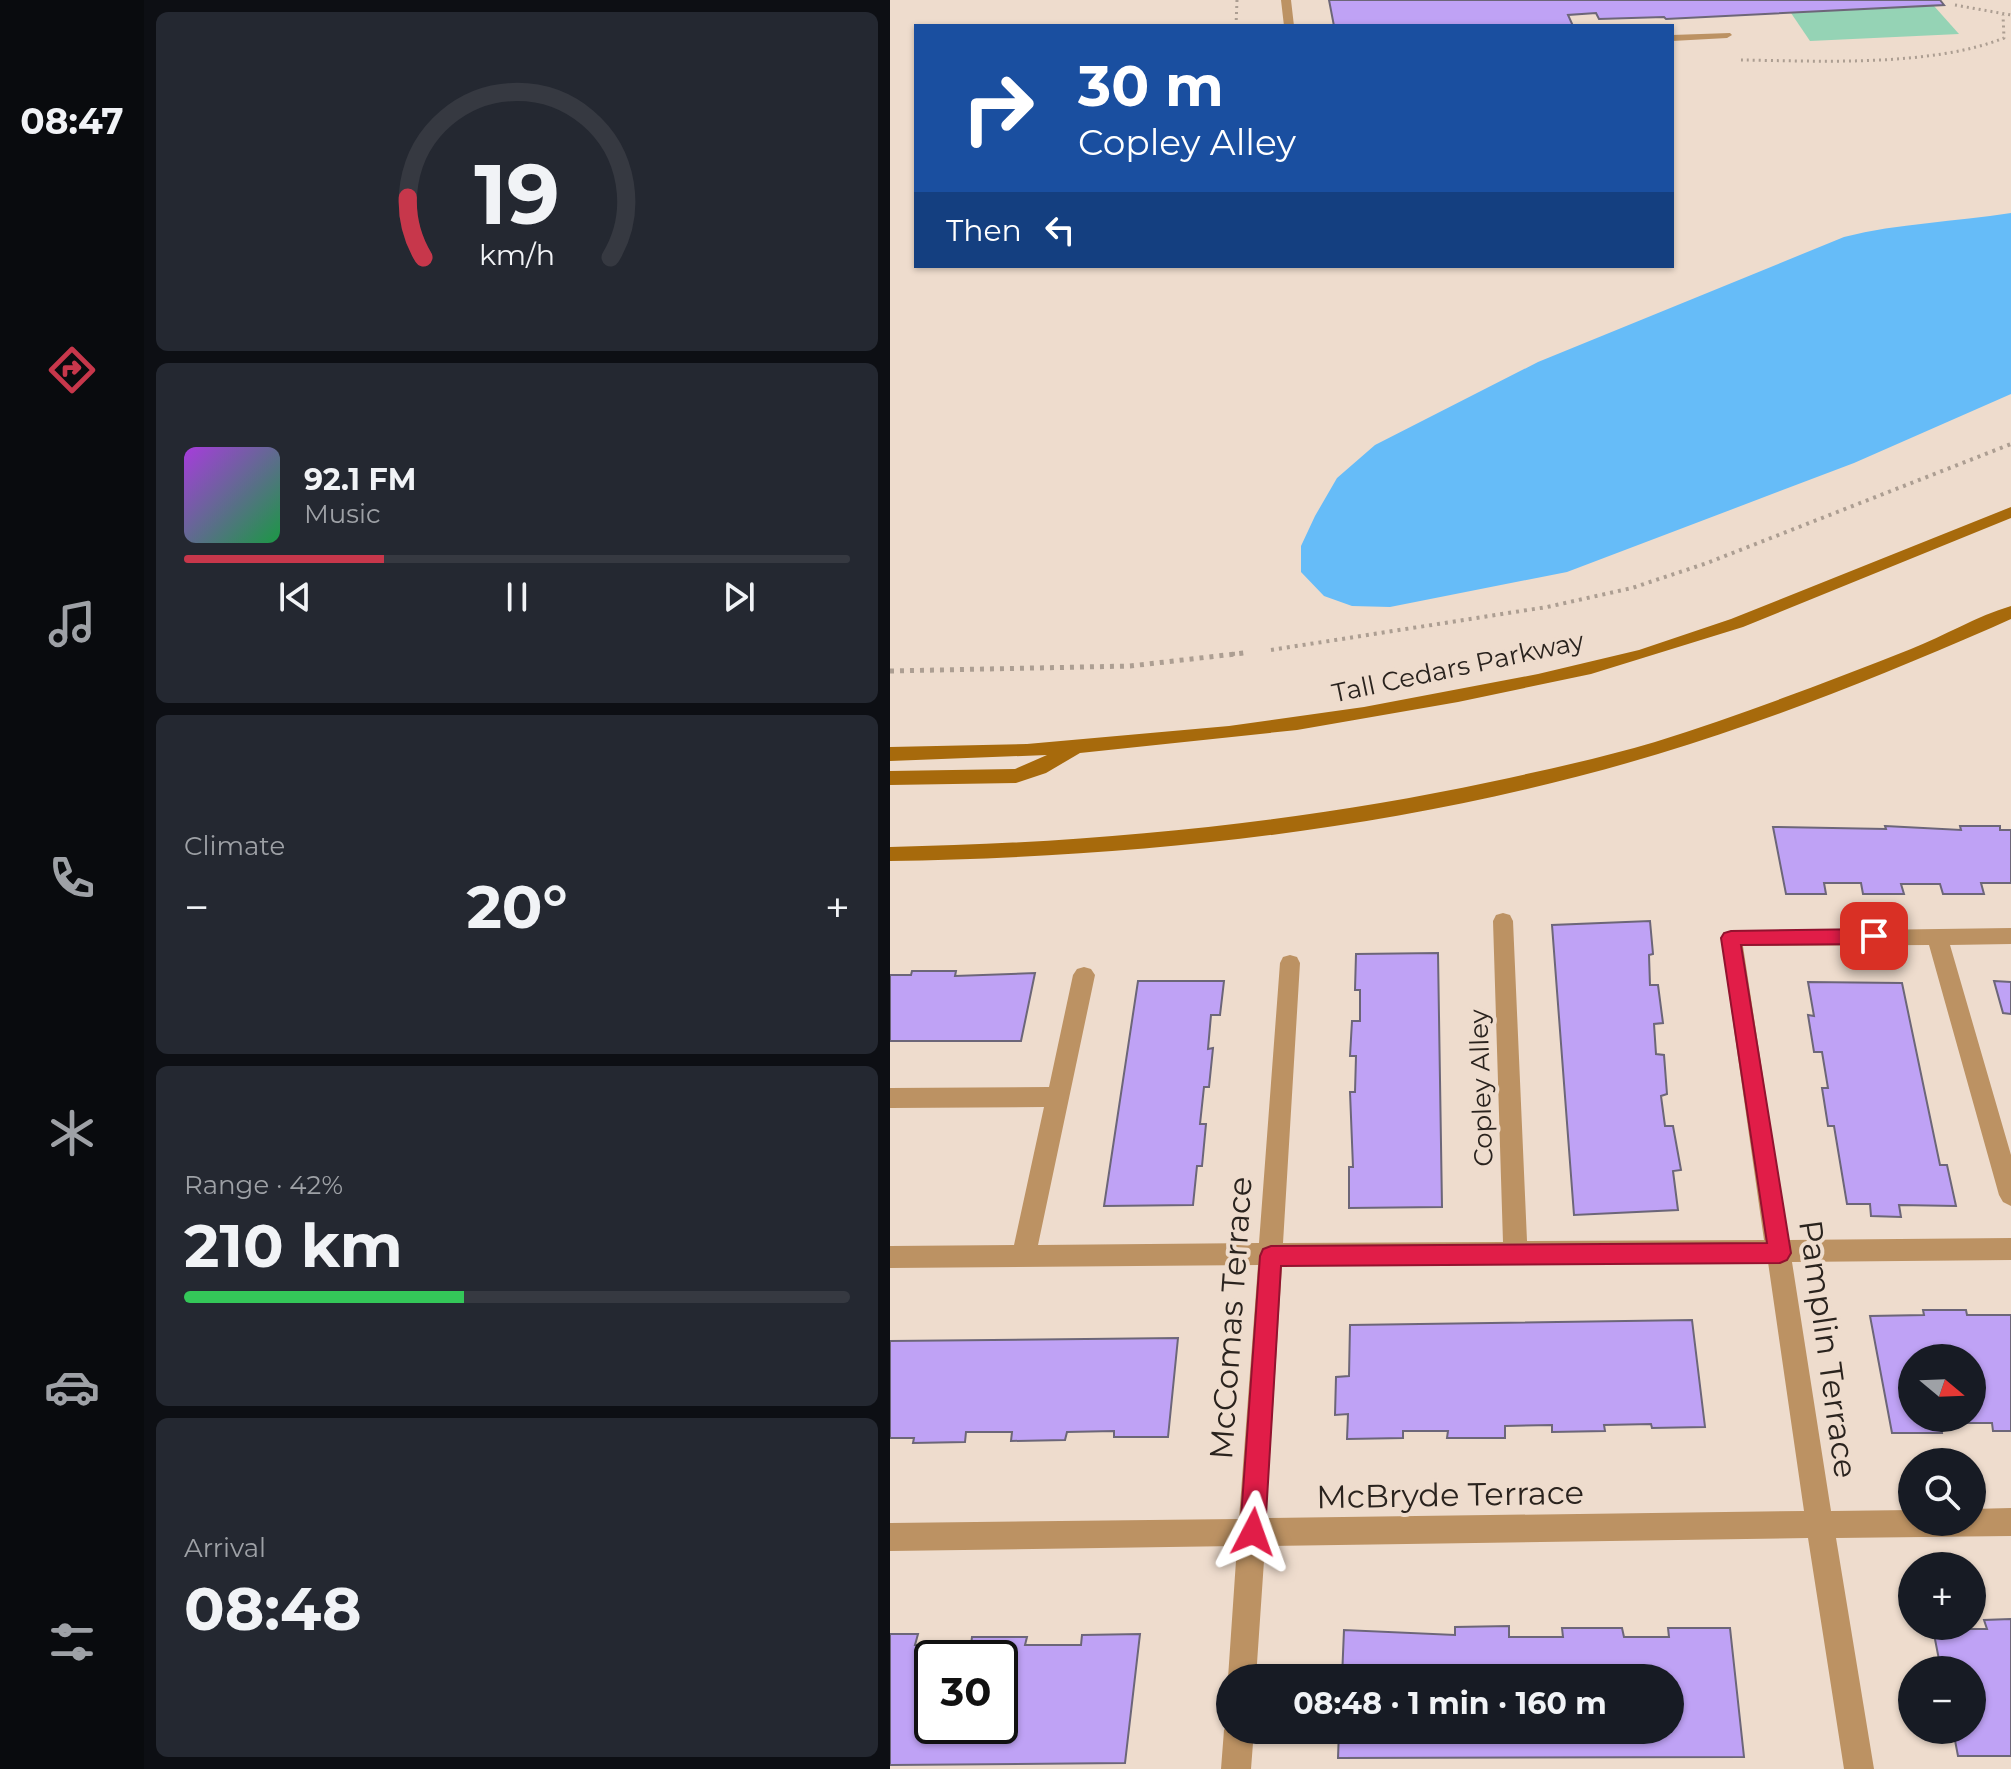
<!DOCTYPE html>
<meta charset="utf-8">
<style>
body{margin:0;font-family:Montserrat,sans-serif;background:#242831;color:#f1f3f6;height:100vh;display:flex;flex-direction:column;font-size:30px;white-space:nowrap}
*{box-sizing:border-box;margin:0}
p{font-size:26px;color:#9ea1a6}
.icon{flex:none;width:44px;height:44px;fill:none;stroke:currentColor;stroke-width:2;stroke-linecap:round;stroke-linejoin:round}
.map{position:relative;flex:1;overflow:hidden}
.panel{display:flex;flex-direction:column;gap:12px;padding:12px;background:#0d0f14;width:746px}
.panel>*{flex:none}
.top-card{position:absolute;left:24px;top:24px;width:760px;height:244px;border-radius:0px;box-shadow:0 2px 6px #0004;background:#1a4fa0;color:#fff;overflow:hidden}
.needle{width:52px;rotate:109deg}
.buttons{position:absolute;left:1008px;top:1344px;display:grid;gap:16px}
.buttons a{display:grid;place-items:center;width:88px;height:88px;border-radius:50%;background:#171b24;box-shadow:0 2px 6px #0004;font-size:40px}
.speed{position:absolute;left:24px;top:1640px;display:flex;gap:16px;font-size:40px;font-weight:700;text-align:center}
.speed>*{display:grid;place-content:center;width:104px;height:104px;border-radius:50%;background:#171b24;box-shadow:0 2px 6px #0004;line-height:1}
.speed .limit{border:4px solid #111;border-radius:12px;background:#fff;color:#111}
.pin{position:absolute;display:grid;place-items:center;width:68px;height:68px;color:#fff;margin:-34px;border-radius:16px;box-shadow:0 4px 12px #0006}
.me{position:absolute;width:88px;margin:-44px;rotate:4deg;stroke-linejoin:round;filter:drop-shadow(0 0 6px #0008)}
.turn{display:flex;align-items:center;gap:28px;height:168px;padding:0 32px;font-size:36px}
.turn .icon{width:104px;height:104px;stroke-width:2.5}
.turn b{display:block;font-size:56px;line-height:68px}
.then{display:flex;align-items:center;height:76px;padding:0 32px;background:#0003;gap:16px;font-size:30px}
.big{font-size:60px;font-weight:700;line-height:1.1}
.panel .card{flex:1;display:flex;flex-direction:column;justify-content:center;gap:12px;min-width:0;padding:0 28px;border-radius:12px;background:#242831}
.panel .dial{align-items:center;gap:0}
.dial svg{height:208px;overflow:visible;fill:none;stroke:#363941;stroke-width:7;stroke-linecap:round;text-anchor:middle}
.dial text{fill:#f1f3f6;stroke:none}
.song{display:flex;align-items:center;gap:24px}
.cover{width:96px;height:96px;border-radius:12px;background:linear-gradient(135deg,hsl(280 70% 55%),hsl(140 70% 35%))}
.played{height:8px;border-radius:4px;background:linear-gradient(90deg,#c7374b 30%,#363941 30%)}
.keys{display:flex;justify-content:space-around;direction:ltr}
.heat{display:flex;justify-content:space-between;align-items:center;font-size:44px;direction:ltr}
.charge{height:12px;border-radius:6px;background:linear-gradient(90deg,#34c759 42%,#363941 0)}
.trip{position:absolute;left:326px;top:1664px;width:468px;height:80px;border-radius:40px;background:#171b24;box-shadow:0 2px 6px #0004;font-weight:700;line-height:80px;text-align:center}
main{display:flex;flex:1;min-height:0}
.menu{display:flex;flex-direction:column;width:144px;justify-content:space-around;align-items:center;background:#090b0e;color:#9ea1a6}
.menu .icon{width:56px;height:56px}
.menu .active{color:#c7374b}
.menu b{font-size:36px;color:#f1f3f6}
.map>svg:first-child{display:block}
.green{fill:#95d3b5}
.water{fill:#66bcf8}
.building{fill:#bfa2f5;stroke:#6c6678;stroke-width:2;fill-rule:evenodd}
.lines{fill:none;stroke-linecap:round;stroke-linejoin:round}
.path-far2{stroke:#ac9e92;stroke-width:3;stroke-dasharray:2 4;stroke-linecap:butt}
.path-far1{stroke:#ac9e92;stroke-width:4;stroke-dasharray:3 5;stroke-linecap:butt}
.path{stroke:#ac9e92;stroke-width:5;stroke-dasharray:4 6;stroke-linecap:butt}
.lane{fill:#bc9263;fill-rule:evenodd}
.street{fill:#bc9263;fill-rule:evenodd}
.secondary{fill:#a76a0c;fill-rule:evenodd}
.route{fill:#e11d48;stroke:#92132f;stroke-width:2}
.labels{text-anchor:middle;stroke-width:8;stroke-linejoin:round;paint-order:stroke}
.street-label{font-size:26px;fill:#2a231e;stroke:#eedccd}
.near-street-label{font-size:32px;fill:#2a231e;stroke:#eedccd}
</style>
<main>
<nav class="menu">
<b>08:47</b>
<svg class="icon active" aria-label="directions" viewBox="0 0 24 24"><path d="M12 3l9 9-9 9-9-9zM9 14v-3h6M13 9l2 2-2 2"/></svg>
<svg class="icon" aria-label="music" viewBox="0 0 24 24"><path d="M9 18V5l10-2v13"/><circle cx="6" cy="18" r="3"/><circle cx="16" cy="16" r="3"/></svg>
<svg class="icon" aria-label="phone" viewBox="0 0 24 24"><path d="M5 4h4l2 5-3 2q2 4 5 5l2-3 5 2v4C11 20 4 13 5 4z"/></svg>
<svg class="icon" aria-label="climate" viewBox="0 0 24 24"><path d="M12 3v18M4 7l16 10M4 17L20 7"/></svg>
<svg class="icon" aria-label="car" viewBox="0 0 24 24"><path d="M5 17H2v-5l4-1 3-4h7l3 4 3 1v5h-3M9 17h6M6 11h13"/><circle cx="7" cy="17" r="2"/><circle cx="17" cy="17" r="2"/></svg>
<svg class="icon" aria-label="filters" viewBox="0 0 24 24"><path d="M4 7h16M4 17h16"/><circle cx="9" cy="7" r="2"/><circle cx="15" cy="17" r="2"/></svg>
</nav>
<section class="panel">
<div class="card dial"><svg viewBox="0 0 100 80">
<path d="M14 69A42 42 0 1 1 86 69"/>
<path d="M14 69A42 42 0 0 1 8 46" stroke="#c7374b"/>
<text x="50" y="56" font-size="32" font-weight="700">19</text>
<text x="50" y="72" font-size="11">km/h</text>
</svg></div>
<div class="card">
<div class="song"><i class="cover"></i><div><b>92.1 FM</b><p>Music</p></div></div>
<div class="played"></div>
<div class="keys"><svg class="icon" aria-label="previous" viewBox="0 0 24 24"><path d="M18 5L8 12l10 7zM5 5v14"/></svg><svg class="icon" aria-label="pause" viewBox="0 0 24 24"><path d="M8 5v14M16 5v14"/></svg><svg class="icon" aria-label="next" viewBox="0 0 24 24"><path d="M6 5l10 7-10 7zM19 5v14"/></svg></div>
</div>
<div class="card"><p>Climate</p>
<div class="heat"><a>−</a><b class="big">20°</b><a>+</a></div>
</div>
<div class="card"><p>Range · 42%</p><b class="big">210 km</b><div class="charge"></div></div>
<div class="card"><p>Arrival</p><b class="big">08:48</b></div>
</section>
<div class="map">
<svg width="1121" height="1769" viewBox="0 0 1121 1769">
<rect width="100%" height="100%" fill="#eedccd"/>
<path class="green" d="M1044,6L1069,34L920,41L901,13Z"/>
<path class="water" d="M1121,213V394L964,463L677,572L500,607L462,606L434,596L411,572V546L425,516L447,478L485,445L648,362L954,237C1009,223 1065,222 1121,213Z"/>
<path class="building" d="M439,0H1050L1054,5L776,19L774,17L709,19L706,13L678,15L683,26H444Z
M995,826L1071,830L1070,826H1110V830H1121V883H1091L1094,894H1053L1050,884H1011L1014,894H973L971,883H934L936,894H896L883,827L996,829Z
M760,921L763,954L759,955L760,985H768L773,1023L764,1024L766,1054L774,1055L777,1094L771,1096L775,1126H783L791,1170L783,1171L788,1210L684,1215L662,925Z
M548,953L552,1207L459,1208V1167H463L460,1092H465L466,1056H460L462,1021H470V990H465L466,954Z
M22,971H66L65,976L145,973L131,1041H0V975H21Z
M248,981H334L330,1015H321L318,1049L323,1048L319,1087H314L310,1124H316L312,1166H307L303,1205L214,1206Z
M1104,981L1121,982V1014L1113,1013Z
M918,982L1012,983L1050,1165H1057L1066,1206L1009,1205L1011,1217L981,1216L980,1204H957L944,1126H938L932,1088H938L932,1052H924L918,1015L924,1016Z
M1033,1310H1076L1077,1315H1121V1431H1103L1102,1423H1050L1052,1433H1002L980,1316L1034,1315ZM1022,1358H1082V1418H1022Z
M802,1320L815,1427L762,1428L761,1424L714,1425L715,1431L662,1432V1425L615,1426V1438H557L558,1431H513V1438L457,1439L458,1414L445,1415L446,1377L459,1376L460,1325Z
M288,1338L278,1437H224V1431L177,1432L175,1440L121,1441L122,1432H76L75,1442L23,1443L24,1438H0V1341Z
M1121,1619V1756H1068L1063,1730H1082V1670H1051L1043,1629H1097L1094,1620Z
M619,1626V1637H673L672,1628H732L734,1637H779L778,1628H840L854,1757L448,1758L449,1730H780V1678H452L454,1630L565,1635V1627Z
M0,1634H28L25,1645H81L82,1637H137L135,1645H191L192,1635L250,1634L235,1763L0,1765ZM42,1658H110V1726H42Z"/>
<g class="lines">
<path class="path-far2" d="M1065,5L1121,15
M346,26L347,0
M851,60C930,61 1041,67 1114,38L1113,15"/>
<path class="path-far1" d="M381,650L657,607L742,588L817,563L1121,444
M342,654L354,653"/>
<path class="path" d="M0,671L240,666L354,653"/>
<path class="lane" d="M391,0H401L404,26H394Z
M840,33L842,35L837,38L782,41V35Z"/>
<path class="street" d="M613,913L620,915L623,921L637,1241L874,1240L831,938L834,932L1121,928V944L1060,945L1121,1155V1206L1113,1202L1109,1195L1039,945L853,946L898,1240L1121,1238V1260L902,1262L941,1511L1022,1510V1522H1082V1509L1121,1508V1536L946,1538L984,1769H954L918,1538L375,1546L366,1678H340V1684L338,1678L347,1546L0,1551V1523L349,1519L368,1265L0,1268V1246L124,1245L154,1107L0,1108V1088L159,1087L183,975L187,969L194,967L201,969L205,975L148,1245L369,1243L390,963L393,957L400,955L407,957L410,963L393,1243L613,1242L603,921L606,915ZM878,1262L914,1511L376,1518L392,1265Z
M340,1719V1730H364L361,1769H331L334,1730Z"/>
<path class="secondary" d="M1121,507V518L853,627L701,674L568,702L407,730L190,753L156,773L126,783L0,785V771L125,769L157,755L0,761V747L137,744L339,726L474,707L648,674L749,650L841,619Z
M1121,606V619L1101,628C993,675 881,720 768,754C520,829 258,857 0,861V847C202,843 402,824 600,782C655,770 711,758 765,742C851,715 937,682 1021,649C1054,636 1087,616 1121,606Z"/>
</g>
<path class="route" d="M984,929L990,931L993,936L990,942L984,944L851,945L901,1253L897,1260L890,1263L391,1266L375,1532L371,1540L363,1544L354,1540L350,1532L370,1256L373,1249L381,1246L877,1243L831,938L834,933L841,931Z"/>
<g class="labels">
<g class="street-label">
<text transform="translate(568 667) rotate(-12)" y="9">Tall Cedars Parkway</text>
<text transform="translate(591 1088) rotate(-92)" y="9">Copley Alley</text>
</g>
<g class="near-street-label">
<text transform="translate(341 1318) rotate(-86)" y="11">McComas Terrace</text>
<text transform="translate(938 1349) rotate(82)" y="11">Pamplin Terrace</text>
<text transform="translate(560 1495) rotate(-1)" y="11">McBryde Terrace</text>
</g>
</g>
</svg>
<div class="buttons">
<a><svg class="needle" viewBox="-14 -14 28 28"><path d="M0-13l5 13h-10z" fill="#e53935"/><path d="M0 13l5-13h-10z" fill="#9ea1a6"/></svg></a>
<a><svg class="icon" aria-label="search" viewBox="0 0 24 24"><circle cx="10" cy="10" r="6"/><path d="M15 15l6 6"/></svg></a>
<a>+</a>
<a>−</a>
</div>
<div class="speed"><div class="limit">30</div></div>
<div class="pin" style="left:984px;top:936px;background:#d93025"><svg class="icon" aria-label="arrive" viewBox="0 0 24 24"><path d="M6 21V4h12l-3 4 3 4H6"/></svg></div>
<svg class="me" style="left:363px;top:1532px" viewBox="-20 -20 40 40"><path d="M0-17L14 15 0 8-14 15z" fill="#e11d48" stroke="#fff" stroke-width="4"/></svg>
<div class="trip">08:48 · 1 min · 160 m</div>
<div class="top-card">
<div class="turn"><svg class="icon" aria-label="right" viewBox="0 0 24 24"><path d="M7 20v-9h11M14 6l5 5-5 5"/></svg><div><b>30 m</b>Copley Alley</div></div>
<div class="then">Then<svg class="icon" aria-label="left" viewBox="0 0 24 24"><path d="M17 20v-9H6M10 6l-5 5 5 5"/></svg></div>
</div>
</div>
</main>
